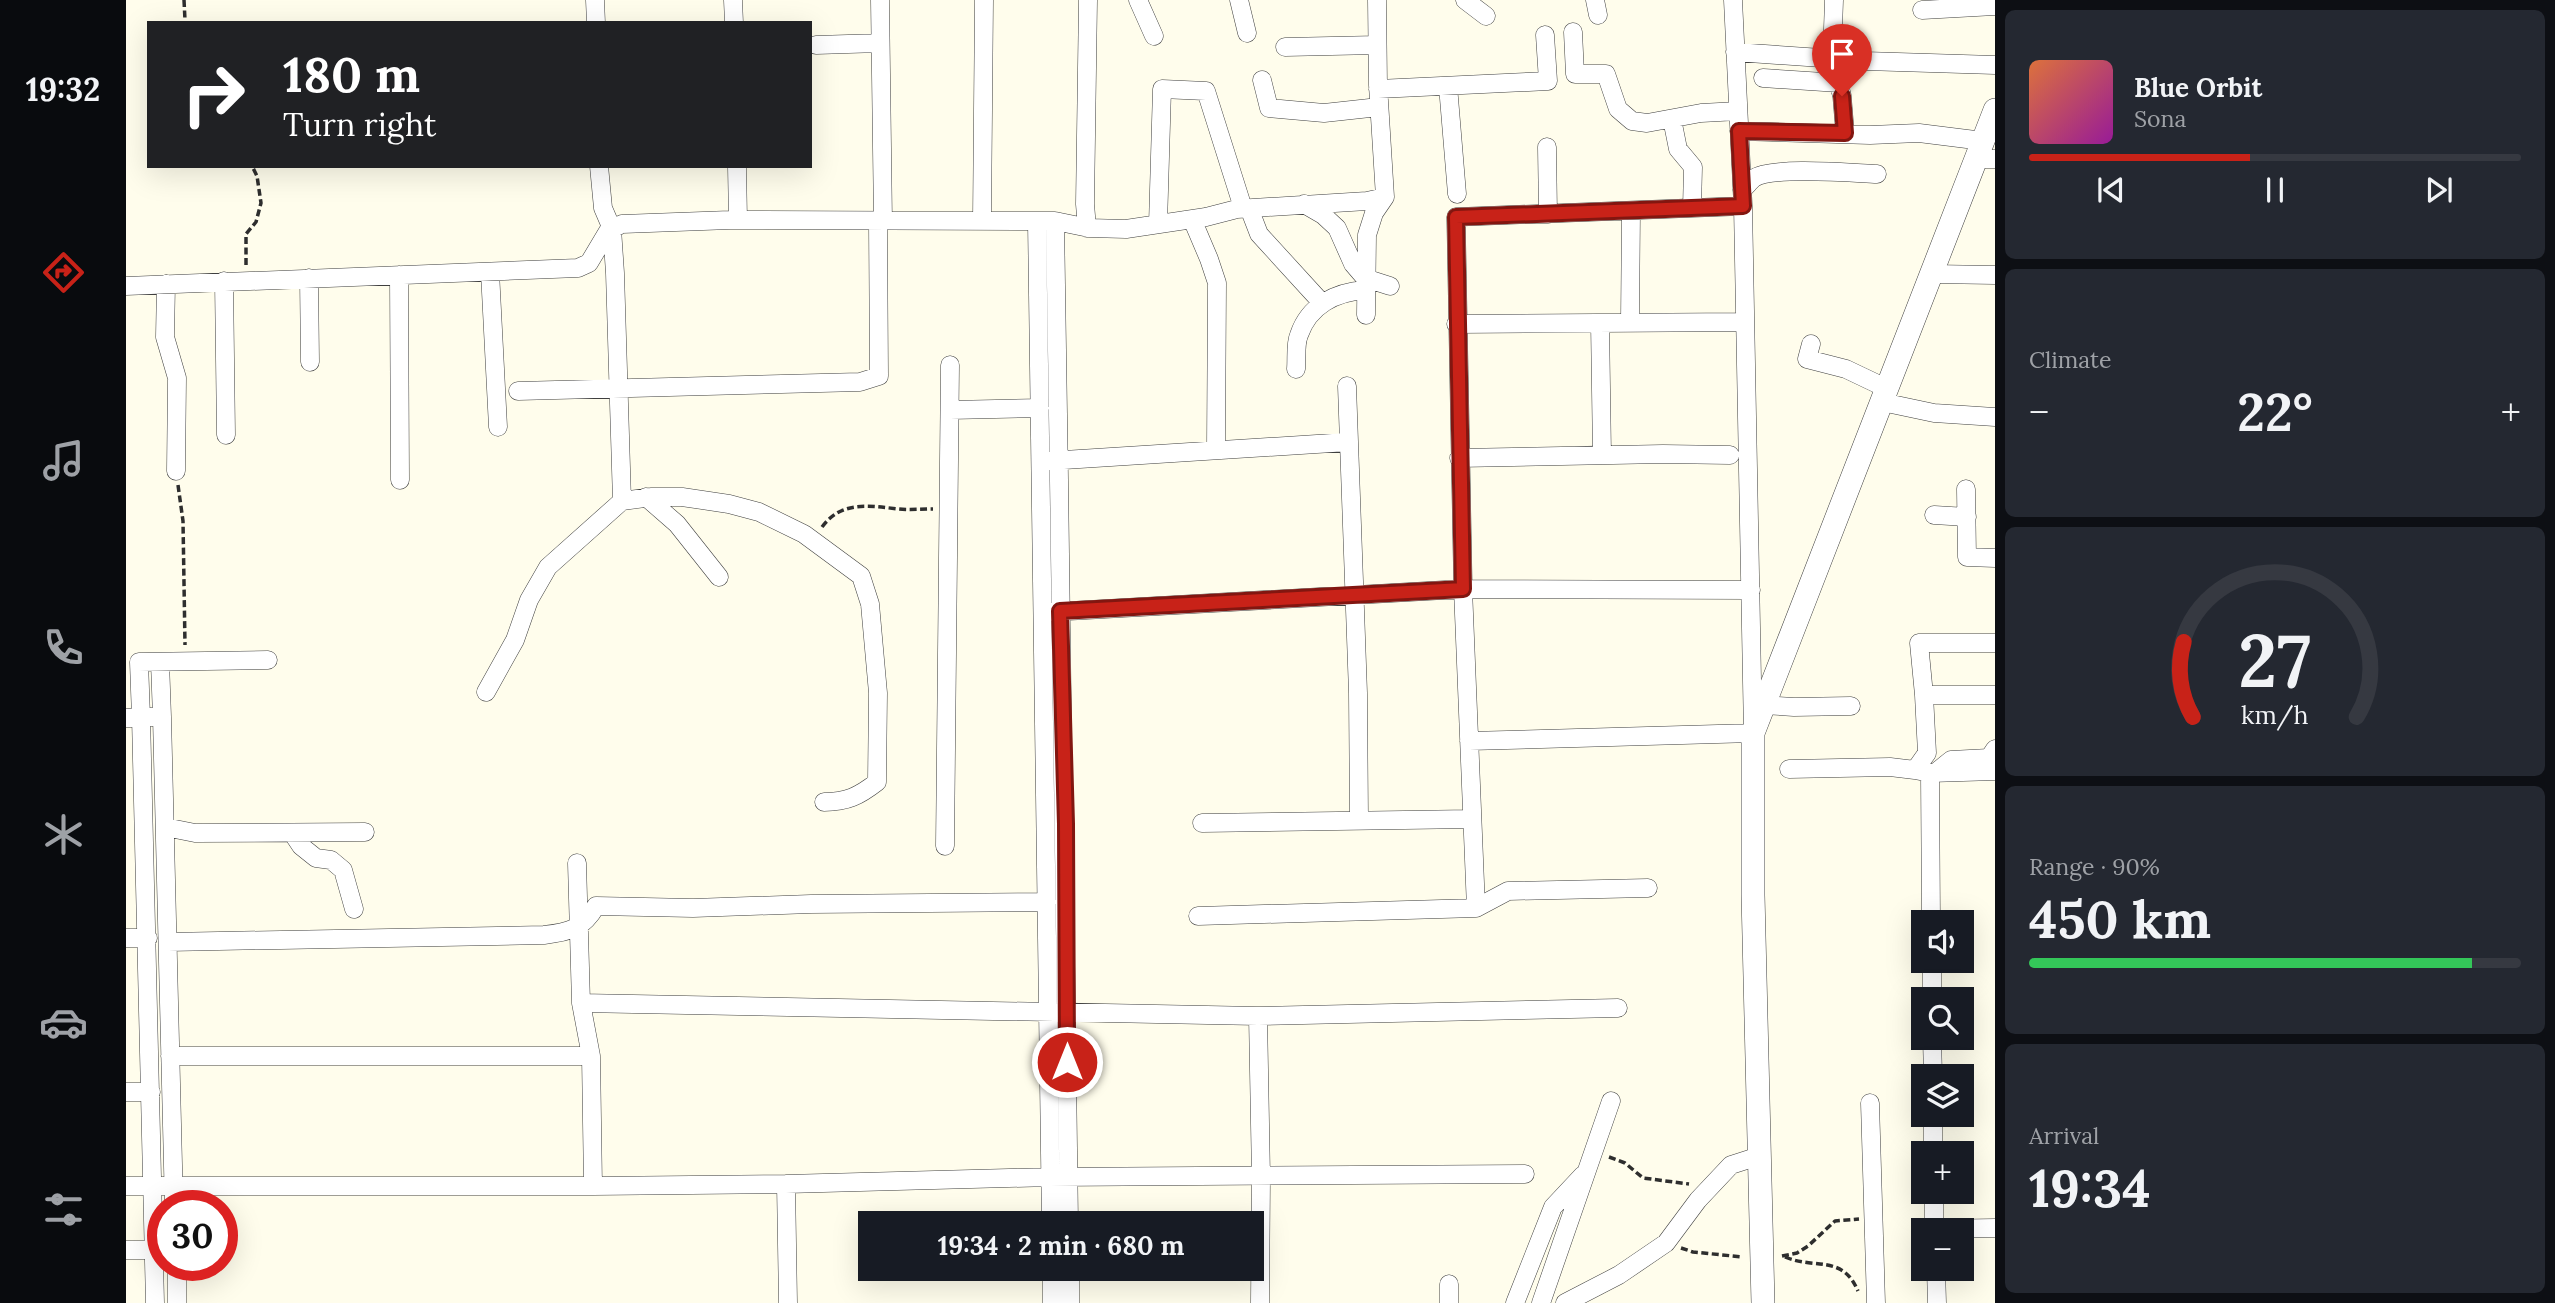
<!DOCTYPE html>
<meta charset="utf-8">
<style>
body{margin:0;font-family:Lora,serif;background:#242831;color:#f1f3f6;height:100vh;display:flex;flex-direction:column;font-size:26px;white-space:nowrap}
*{box-sizing:border-box;margin:0}
p{font-size:23px;color:#9ea1a6}
.icon{flex:none;width:38px;height:38px;fill:none;stroke:currentColor;stroke-width:2;stroke-linecap:round;stroke-linejoin:round}
.map{position:relative;flex:1;overflow:hidden}
.details{display:flex;flex-direction:column;gap:10px;padding:10px;background:#0d0f14;width:560px}
.details>*{flex:none}
.banner{position:absolute;left:21px;top:21px;width:665px;height:147px;border-radius:0px;box-shadow:0 7px 28px #0002;background:#202124;color:#fff;overflow:hidden}
.tools{position:absolute;left:1785px;top:910px;display:grid;gap:14px}
.tools a{display:grid;place-items:center;width:63px;height:63px;border-radius:0px;background:#171b24;box-shadow:0 7px 28px #0002;font-size:35px}
.speed{position:absolute;left:21px;top:1190px;display:flex;gap:14px;font-size:35px;font-weight:700;text-align:center}
.speed>*{display:grid;place-content:center;width:91px;height:91px;border-radius:50%;background:#171b24;box-shadow:0 7px 28px #0002;line-height:1}
.speed .limit{border:10px solid #d22;background:#fff;color:#111}
.pin{position:absolute;display:grid;place-items:center;width:60px;height:60px;color:#fff;margin:-72px -30px;border-radius:50% 50% 50% 0;rotate:-45deg;box-shadow:0 0 7px #0007}
.pin .icon{rotate:45deg}
.me{position:absolute;width:77px;margin:-38px;rotate:0deg;stroke-linejoin:round;filter:drop-shadow(0 0 5px #0008)}
.turn{display:flex;align-items:center;gap:24px;height:147px;padding:0 21px;font-size:32px}
.turn .icon{width:91px;height:91px;stroke-width:2.5}
.turn b{display:block;font-size:49px;line-height:60px}
.big{font-size:52px;font-weight:800;line-height:1.1}
.details .tile{flex:1;display:flex;flex-direction:column;justify-content:center;gap:10px;min-width:0;padding:0 24px;border-radius:10px;background:#242831}
.details .dial{align-items:center;gap:0}
.dial svg{height:182px;overflow:visible;fill:none;stroke:#363941;stroke-width:7;stroke-linecap:round;text-anchor:middle}
.dial text{fill:#f1f3f6;stroke:none}
.song{display:flex;align-items:center;gap:21px}
.cover{width:84px;height:84px;border-radius:10px;background:linear-gradient(135deg,hsl(20 70% 55%),hsl(300 70% 35%))}
.played{height:7px;border-radius:4px;background:linear-gradient(90deg,#c82218 45%,#363941 45%)}
.keys{display:flex;justify-content:space-around;direction:ltr}
.heat{display:flex;justify-content:space-between;align-items:center;font-size:38px;direction:ltr}
.charge{height:10px;border-radius:5px;background:linear-gradient(90deg,#34c759 90%,#363941 0)}
.trip{position:absolute;left:732px;top:1211px;width:406px;height:70px;border-radius:0px;background:#171b24;box-shadow:0 7px 28px #0002;font-weight:800;line-height:70px;text-align:center}
main{display:flex;flex:1;min-height:0}
.menu{display:flex;flex-direction:column;width:126px;justify-content:space-around;align-items:center;background:#090b0e;color:#9ea1a6}
.menu .icon{width:49px;height:49px}
.menu .active{color:#c82218}
.menu b{font-size:32px;color:#f1f3f6}
.map>svg:first-child{display:block}
.lines{fill:none;stroke-linecap:round;stroke-linejoin:round}
.minor-casing{stroke:#3f3f3f;stroke-width:19}
.tertiary-casing{stroke:#3f3f3f;stroke-width:24}
.path{stroke:#2e2e2e;stroke-width:3.5;stroke-dasharray:7 3.5;stroke-linecap:butt}
.minor{stroke:#fff;stroke-width:18}
.tertiary{stroke:#fff;stroke-width:23}
.route-casing{stroke:#821610;stroke-width:18}
.route{stroke:#c82218;stroke-width:12}
</style>
<main>
<nav class="menu">
<b>19:32</b>
<svg class="icon active" aria-label="directions" viewBox="0 0 24 24"><path d="M12 3l9 9-9 9-9-9zM9 14v-3h6M13 9l2 2-2 2"/></svg>
<svg class="icon" aria-label="music" viewBox="0 0 24 24"><path d="M9 18V5l10-2v13"/><circle cx="6" cy="18" r="3"/><circle cx="16" cy="16" r="3"/></svg>
<svg class="icon" aria-label="phone" viewBox="0 0 24 24"><path d="M5 4h4l2 5-3 2q2 4 5 5l2-3 5 2v4C11 20 4 13 5 4z"/></svg>
<svg class="icon" aria-label="climate" viewBox="0 0 24 24"><path d="M12 3v18M4 7l16 10M4 17L20 7"/></svg>
<svg class="icon" aria-label="car" viewBox="0 0 24 24"><path d="M5 17H2v-5l4-1 3-4h7l3 4 3 1v5h-3M9 17h6M6 11h13"/><circle cx="7" cy="17" r="2"/><circle cx="17" cy="17" r="2"/></svg>
<svg class="icon" aria-label="filters" viewBox="0 0 24 24"><path d="M4 7h16M4 17h16"/><circle cx="9" cy="7" r="2"/><circle cx="15" cy="17" r="2"/></svg>
</nav>
<div class="map">
<svg width="1869" height="1303" viewBox="0 0 1869 1303">
<rect width="100%" height="100%" fill="#fffdec"/>
<g class="lines">
<defs>
<path id="minor" d="M469,0L470,23
M607,0L608,23
M754,0L757,221
M1012,0L1028,36
M1113,0L1121,33
M1339,0L1360,16
M1469,0L1472,15
M1708,0L1706,58L1716,96L1719,133
M1796,10L1869,6
M1447,32L1449,74H1480L1492,109L1506,121L1521,123L1575,113L1612,111
M690,45L754,43
M1159,47L1251,45
M1609,52L1739,61L1869,65
M1637,78L1713,83
M1136,80L1143,108L1198,113L1253,107
M1322,86L1331,194
M1252,89L1422,81L1419,35
M1546,119L1552,149L1567,167L1566,208
M1613,131L1744,135L1793,133L1857,141
M1421,147L1422,214
M1850,159H1869
M611,166L612,220
M1616,190C1620,187 1624,181 1628,178C1647,166 1726,173 1751,174
M1178,204L1197,215L1211,228L1227,264L1239,278L1264,286
M1123,208L1133,234L1196,303
M1066,219L1083,259L1091,283L1090,450
M856,221L858,0
M929,221L963,228L1000,229L1080,217L1111,209L1241,201L1259,197
M911,222L925,1223
M1032,224L1036,89L1080,91L1117,208
M961,228L959,204L962,0
M364,272L372,427
M1806,274L1869,275
M273,275L274,480
M183,278L184,362
M98,281L100,435
M40,284L39,337L51,378L50,471
M0,286L452,268L463,263L482,231L496,224L604,220L929,221C934,555 940,889 943,1223
M1240,315L1241,235L1248,213L1259,197L1252,85L1251,0
M1504,322L1505,211
M1474,323L1476,455
M1330,324L1617,322
M1685,344L1681,359L1720,369L1762,389
M1170,369C1171,358 1169,344 1173,335C1183,305 1210,292 1239,290
M1221,386L1232,693L1233,820
M392,391L734,382L753,376L752,221
M1756,402L1808,413L1869,417
M824,410L914,408
M1333,458L1537,454L1604,455
M922,461L1222,442
M1840,489L1841,557L1869,558
M520,497L551,524L593,577
M496,501L526,497H556L603,504L633,512L678,534L735,576L744,604L752,693L751,782C733,796 721,802 698,802
M1808,515L1841,517
M924,612L1337,589L1625,590
M34,662L36,717
M360,692L389,640L403,600L422,567L496,501L489,273L486,229L477,208L473,166
M1798,695L1793,643H1869
M1638,705L1668,707L1725,706
M0,718L15,717L29,1303
M1343,741L1627,733L1617,206L1607,0
M1663,769L1764,767L1789,770
M1804,773L1789,770L1801,753L1798,695H1869
M1809,773L1825,760L1863,758L1869,749
M1076,823L1345,819
M39,827L69,833L239,832
M167,834L175,846L190,858L205,860L217,870L228,909
M819,846L824,365
M451,863L455,1003L465,1056L467,1186
M1350,908L1382,891L1522,888
M1072,916L1350,908L1337,589L1330,217L1617,206
M1805,922L1804,773L1869,771
M0,938H22
M42,942L418,935C443,932 457,929 470,906L567,908L685,904L921,902
M1806,961V999
M455,1003L1132,1016L1492,1008
M1132,1016L1135,1177L1134,1303
M1806,1038L1807,1076
M44,1056H465
M0,1092H25
M1744,1103L1750,1303
M1807,1115V1153
M660,1184L662,1303
M0,1186H467L660,1184L925,1177L1399,1174
M1808,1192V1230
M48,1206L36,717H15L13,662L142,660
M1808,1229L1869,1228
M0,1250H28
M51,1265V1303
M926,1269V1303
M944,1269V1303
M1810,1269L1811,1303
M1323,1284V1303
M1389,1303L1427,1207L1457,1175
M1415,1303L1485,1101
M1439,1303L1493,1275L1540,1243L1572,1200L1605,1165L1633,1156"/>
<path id="tertiary" d="M1637,1303L1627,895V733L1869,110"/>
</defs>
<use href="#minor" class="minor-casing"/>
<use href="#tertiary" class="tertiary-casing"/>
<path class="path" d="M58,0L59,20
M120,265V234L130,222L135,203L131,176L126,166
M52,485L57,521L59,645
M696,527C716,500 743,506 773,509C784,510 795,509 807,509
M1483,1157L1499,1163L1517,1178L1563,1184
M1555,1248L1567,1252L1617,1257
M1656,1256L1671,1253L1682,1246L1709,1221L1733,1219
M1659,1257C1690,1270 1716,1254 1732,1291"/>
<use href="#minor" class="minor"/>
<use href="#tertiary" class="tertiary"/>
</g>
<g class="lines">
<defs>
<path id="route" d="M941,1062L940,824L934,611L1337,589L1330,217L1617,206L1613,131L1719,133L1716,96"/>
</defs>
<use href="#route" class="route-casing"/>
<use href="#route" class="route"/>
</g>
</svg>
<div class="tools">
<a><svg class="icon" aria-label="sound" viewBox="0 0 24 24"><path d="M4 9h4l5-4v14l-5-4H4zM17 9q2 3 0 6"/></svg></a>
<a><svg class="icon" aria-label="search" viewBox="0 0 24 24"><circle cx="10" cy="10" r="6"/><path d="M15 15l6 6"/></svg></a>
<a><svg class="icon" aria-label="layers" viewBox="0 0 24 24"><path d="M12 4l9 5-9 5-9-5zM3 14l9 5 9-5"/></svg></a>
<a>+</a>
<a>−</a>
</div>
<div class="speed"><div class="limit">30</div></div>
<div class="pin" style="left:1716px;top:96px;background:#d93025"><svg class="icon" aria-label="arrive" viewBox="0 0 24 24"><path d="M6 21V4h12l-3 4 3 4H6"/></svg></div>
<svg class="me" style="left:941px;top:1062px" viewBox="-20 -20 40 40"><circle r="17" fill="#c82218" stroke="#fff" stroke-width="3"/><path d="M0-11L8 9 0 5-8 9z" fill="#fff"/></svg>
<div class="trip">19:34 · 2 min · 680 m</div>
<div class="banner">
<div class="turn"><svg class="icon" aria-label="right" viewBox="0 0 24 24"><path d="M7 20v-9h11M14 6l5 5-5 5"/></svg><div><b>180 m</b>Turn right</div></div>
</div>
</div>
<section class="details">
<div class="tile">
<div class="song"><i class="cover"></i><div><b>Blue Orbit</b><p>Sona</p></div></div>
<div class="played"></div>
<div class="keys"><svg class="icon" aria-label="previous" viewBox="0 0 24 24"><path d="M18 5L8 12l10 7zM5 5v14"/></svg><svg class="icon" aria-label="pause" viewBox="0 0 24 24"><path d="M8 5v14M16 5v14"/></svg><svg class="icon" aria-label="next" viewBox="0 0 24 24"><path d="M6 5l10 7-10 7zM19 5v14"/></svg></div>
</div>
<div class="tile"><p>Climate</p>
<div class="heat"><a>−</a><b class="big">22°</b><a>+</a></div>
</div>
<div class="tile dial"><svg viewBox="0 0 100 80">
<path d="M14 69A42 42 0 1 1 86 69"/>
<path d="M14 69A42 42 0 0 1 10 36" stroke="#c82218"/>
<text x="50" y="56" font-size="32" font-weight="700">27</text>
<text x="50" y="72" font-size="11">km/h</text>
</svg></div>
<div class="tile"><p>Range · 90%</p><b class="big">450 km</b><div class="charge"></div></div>
<div class="tile"><p>Arrival</p><b class="big">19:34</b></div>
</section>
</main>
